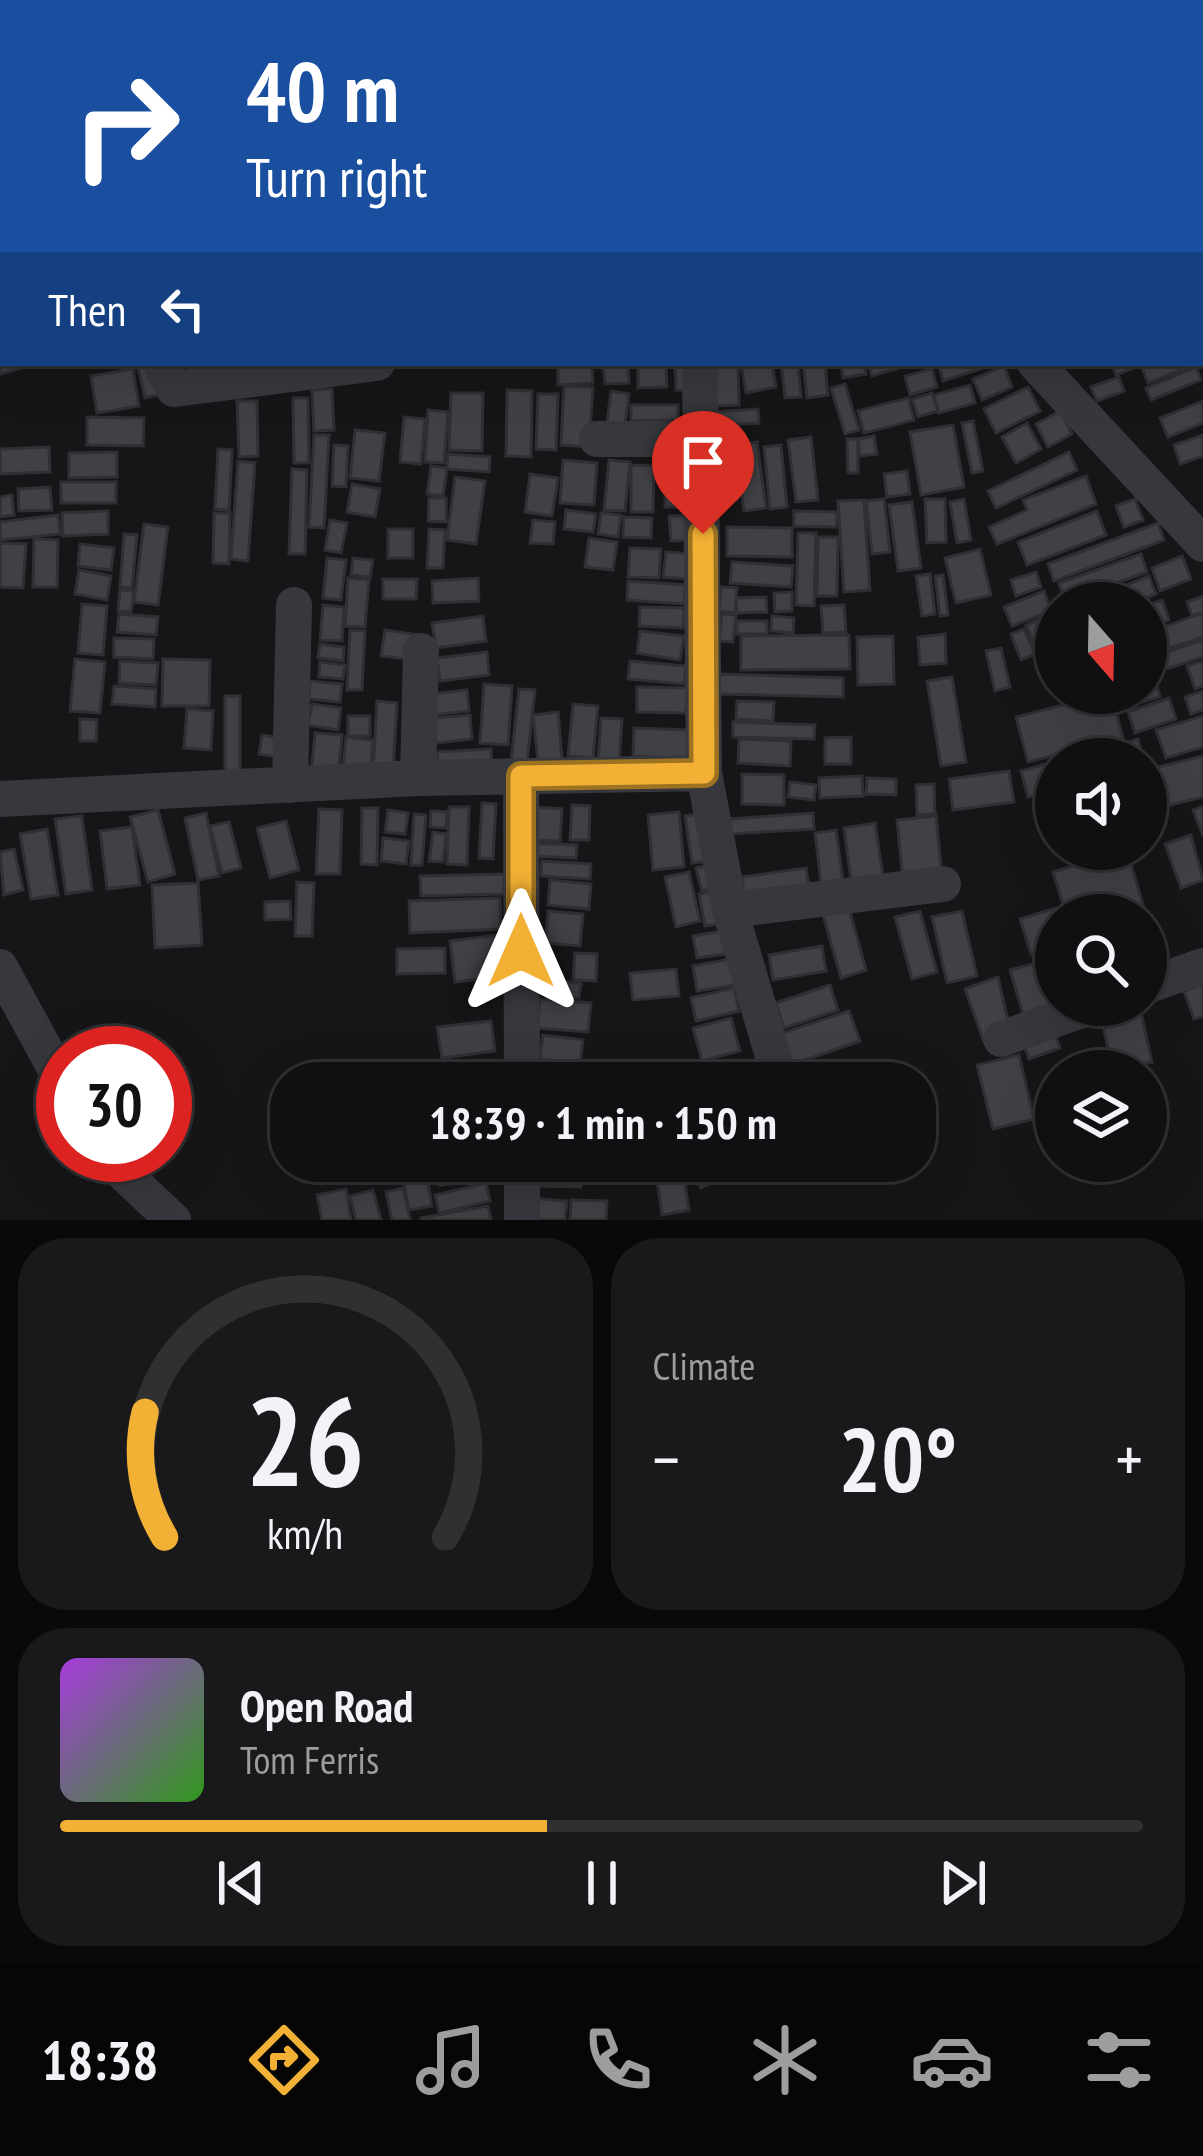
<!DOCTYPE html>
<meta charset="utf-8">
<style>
body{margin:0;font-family:"PT Sans Narrow",sans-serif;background:#19191b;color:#f1f3f6;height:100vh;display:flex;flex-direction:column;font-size:45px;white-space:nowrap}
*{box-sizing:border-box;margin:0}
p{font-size:39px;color:#9c9d9f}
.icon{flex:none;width:66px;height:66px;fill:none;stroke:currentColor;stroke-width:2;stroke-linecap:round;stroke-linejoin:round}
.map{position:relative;height:1220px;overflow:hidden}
.details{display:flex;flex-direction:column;gap:18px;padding:18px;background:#09090a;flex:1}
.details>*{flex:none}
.guide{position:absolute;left:0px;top:0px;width:1203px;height:366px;box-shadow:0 12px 48px #0002,0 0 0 3px #303032;background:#1a4fa0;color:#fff;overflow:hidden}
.needle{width:78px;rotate:160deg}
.tools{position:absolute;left:1035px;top:582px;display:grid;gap:24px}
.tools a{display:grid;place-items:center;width:132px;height:132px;border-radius:50%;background:#101012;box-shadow:0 12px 48px #0002,0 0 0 3px #303032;font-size:60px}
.speed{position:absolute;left:36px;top:1026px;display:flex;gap:24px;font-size:60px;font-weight:700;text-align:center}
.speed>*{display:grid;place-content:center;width:156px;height:156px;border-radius:50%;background:#101012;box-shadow:0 12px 48px #0002,0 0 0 3px #303032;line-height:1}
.speed .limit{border:18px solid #d22;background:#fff;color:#111}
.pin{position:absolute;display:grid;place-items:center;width:102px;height:102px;color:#fff;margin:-123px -51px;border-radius:50% 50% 50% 0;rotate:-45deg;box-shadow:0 0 12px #0007}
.pin .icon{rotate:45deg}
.me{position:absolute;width:132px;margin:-66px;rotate:0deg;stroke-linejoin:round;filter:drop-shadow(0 0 9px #0008)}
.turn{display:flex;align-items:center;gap:42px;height:252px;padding:0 48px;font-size:54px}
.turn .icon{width:156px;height:156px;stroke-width:2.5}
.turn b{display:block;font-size:84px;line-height:102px}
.then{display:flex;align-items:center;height:114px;padding:0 48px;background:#0003;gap:24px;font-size:45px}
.big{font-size:90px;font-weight:600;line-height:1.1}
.details .tile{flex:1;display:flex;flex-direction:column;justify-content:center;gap:18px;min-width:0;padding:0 42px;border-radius:48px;background:#19191b}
.details .dial{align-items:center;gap:0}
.dial svg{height:312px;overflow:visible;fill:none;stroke:#303032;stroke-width:7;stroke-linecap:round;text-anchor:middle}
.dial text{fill:#f1f3f6;stroke:none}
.song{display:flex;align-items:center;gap:36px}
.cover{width:144px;height:144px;border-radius:18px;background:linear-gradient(135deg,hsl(280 70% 55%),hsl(110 70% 35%))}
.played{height:12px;border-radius:6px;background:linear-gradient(90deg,#f2b134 45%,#303032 45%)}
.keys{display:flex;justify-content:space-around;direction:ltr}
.heat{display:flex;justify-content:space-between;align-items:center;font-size:66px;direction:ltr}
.details .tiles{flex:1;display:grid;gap:18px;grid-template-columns:1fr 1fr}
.tile:last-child{grid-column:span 2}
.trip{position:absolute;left:270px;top:1062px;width:666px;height:120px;border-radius:48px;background:#101012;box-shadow:0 12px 48px #0002,0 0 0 3px #303032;font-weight:600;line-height:120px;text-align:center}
.dock{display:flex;height:192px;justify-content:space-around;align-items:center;background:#060607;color:#9c9d9f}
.dock .icon{width:84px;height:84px}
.dock .current{color:#f2b134}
.dock b{font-size:54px;color:#f1f3f6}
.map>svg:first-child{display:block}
.building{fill:#404145;stroke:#303034;stroke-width:3}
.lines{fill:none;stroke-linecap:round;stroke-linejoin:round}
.minor{stroke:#37383d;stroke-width:36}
.route-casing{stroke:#9d7322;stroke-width:30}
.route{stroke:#f2b134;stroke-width:21}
</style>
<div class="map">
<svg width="1203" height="1220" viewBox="0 0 1203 1220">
<rect width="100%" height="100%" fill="#161618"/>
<path class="building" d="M3,334V363H23L24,367L0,374Z
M558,363H592L593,383L558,385Z
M603,363H628L629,383L605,384Z
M638,363H666L667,387L638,388Z
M675,363H689L690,390H676Z
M708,363H738L739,405L709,406Z
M741,363H772L776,387L746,393Z
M781,363H798L801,397L785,398Z
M803,363H825L828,395L807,398Z
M841,363H864L866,374L843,378Z
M868,363H916L872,376Z
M938,363H998L943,381Z
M1112,363H1140L1141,365L1116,375Z
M1146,363H1196L1197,364L1148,383L1141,365Z
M154,364L162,394L145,398L138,368Z
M1004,366L1012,387L982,400L973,379Z
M1196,367L1201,380L1151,400L1146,388Z
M133,369L139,406L97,413L91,376Z
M932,369L937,387L910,395L905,376Z
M1119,377L1124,391L1097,401L1091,387Z
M845,384L859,430L845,434L831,388Z
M970,385L975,403L939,413L934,395Z
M564,386L593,387L589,447L561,445Z
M1028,387L1040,411L996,433L984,409Z
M332,389L334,430L314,431L312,390Z
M507,390L532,391L531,457L506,456Z
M611,391L629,394L624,432L606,430Z
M451,393H483L482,451L449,450Z
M932,393L938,411L918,417L912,399Z
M538,394H558L556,450L536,449Z
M293,398H308L309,463H294Z
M908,398L914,420L864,433L858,411Z
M237,401H257L258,456L239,457Z
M1203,401V423L1168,437L1160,418Z
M631,405H678V420L631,421Z
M758,409L759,423L714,426L713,412Z
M428,410L448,412L444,463L425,462Z
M1060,411L1072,434L1048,447L1036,424Z
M87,417L144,418L143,446L87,445Z
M404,417L425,419L421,464L400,462Z
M973,421L983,471L972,473L962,423Z
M1027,423L1041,449L1016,463L1002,437Z
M953,425L964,487L921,495L910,432Z
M355,430L385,433L379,481L350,478Z
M314,435H329L324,528L309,527Z
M1203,435V456L1180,464L1174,445Z
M874,436L877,454L860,456L858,439Z
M811,437L818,500L796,502L788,440Z
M847,439H858V473H848Z
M757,442L766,508L744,511L735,445Z
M334,445L348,446L346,487L332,486Z
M781,445L787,507L770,509L764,447Z
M49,447L50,472L0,474V449Z
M218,449L232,450L229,510L215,509Z
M732,450L737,500L719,502L714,451Z
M117,452V477L69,478V453Z
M1069,452L1077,470L996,508L988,491Z
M448,454L490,457L489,472L447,469Z
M665,457H692L693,507H665Z
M563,460L597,463L594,505L560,503Z
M609,460L630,462L625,511L604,510Z
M238,461L255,463L248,561L231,559Z
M631,465L654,466L653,512H631Z
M431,466L447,468L443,496L427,494Z
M292,469L307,470L305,554H289Z
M907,471L910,494L887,497L884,474Z
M530,474L558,478L552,516L525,512Z
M1086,476L1096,504L997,544L989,527L1027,510L1023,500Z
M455,477L485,481L476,544L447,540Z
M61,482H116V503H61Z
M352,484L380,489L375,517L347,512Z
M50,487L52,510L19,511L18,489Z
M12,495L14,515L0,517V497Z
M429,498H446V522L428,521Z
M884,499L890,552L872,554L866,501Z
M925,499H945L946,542L927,543Z
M964,499L971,540L957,543L950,502Z
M1135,499L1143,520L1124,527L1116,506Z
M864,500L870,590L844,592L838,501Z
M912,502L921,568L898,571L889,505Z
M566,510L596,514L593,532L564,529Z
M108,511V534L63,536L62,513Z
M794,511L837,512L836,527L794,526Z
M1097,511L1106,535L1027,565L1018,542Z
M214,513H230L229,564L213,563Z
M601,513L621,515L618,537L598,534Z
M58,515L60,534L0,540V522Z
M689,515V540L671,541L669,516Z
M624,517L652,518L651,538L623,537Z
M330,520L347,523L341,553L325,550Z
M533,520L555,522L553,544L530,543Z
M1158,523L1164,540L1054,581L1048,564Z
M144,524L168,527L158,605L134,602Z
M727,527L792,528V557L727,556Z
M388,529H413V558H388Z
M429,529L445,530L443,568H427Z
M798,533H816L814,606L796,605Z
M124,534L137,535L132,588L120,587Z
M818,537H838L837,596H817Z
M589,538L617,542L613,570L585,567Z
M34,539L58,540L57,587H33Z
M0,543L26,544L23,588L0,587Z
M80,544L114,548L111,570L78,566Z
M630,548L661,549L659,578L628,577Z
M980,549L991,595L956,603L945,558Z
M666,552L692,554L689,579L663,577Z
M1141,554L1147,572L1065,602L1059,583Z
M1182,556L1191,579L1160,591L1152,568Z
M327,558L346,560L341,600L323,598Z
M353,558L373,560L370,577L351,575Z
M732,562L793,566L791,587L730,583Z
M79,570L111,576L107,600L75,594Z
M1036,572L1041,587L1016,596L1011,580Z
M930,574L935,614L922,616L916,576Z
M943,575L948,615L940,616L935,576Z
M1149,576L1156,594L1133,603H1082Z
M348,578L369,580L365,627L345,626Z
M478,578L479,601L433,603L432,581Z
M383,579H417L416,599H383Z
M628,581L685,585L684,604L627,600Z
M721,587L737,588L735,613L719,611Z
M120,590L134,591L131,612L118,611Z
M1044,591L1051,611L1012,626L1004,607Z
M792,592V611L775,612L774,593Z
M1203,596V612L1192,616L1187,602Z
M766,597L767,612L737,613L736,598Z
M1162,600L1169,620L1146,629V606Z
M82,604L107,606L103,655L78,653Z
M323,605L344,607L342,641L320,640Z
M844,605L846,632L823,633L821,606Z
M640,607L684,608L683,628L639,626Z
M1056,612V631L1032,641L1026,625Z
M1203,613V637L1146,656V633Z
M119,614L158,617L156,635L117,632Z
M722,614L736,615L733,642L719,641Z
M483,616L486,641L436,648L432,623Z
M772,616L794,618L793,633L771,631Z
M737,621H767V634H737Z
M1024,629L1035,654L1021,660L1011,634Z
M350,630L365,631L362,690H347Z
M385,630L418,635L415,660L381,656Z
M640,631L684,636L680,660L637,653Z
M945,634L946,663L920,665L918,637Z
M849,635L850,669L741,670V636Z
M893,636L894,684L858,685L857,637Z
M114,638L154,639L153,659L114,657Z
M1203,640V657L1146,676V659Z
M320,644L344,647L343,661L318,658Z
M1056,645V677L1049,679L1039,651Z
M1001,648L1010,687L995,691L986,651Z
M487,652L489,675L440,681L437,658Z
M75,659L105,662L100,713L70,711Z
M163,659L210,660L209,706H162Z
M120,661L158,663L156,685L119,683Z
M630,661L686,666L684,684L628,679Z
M1203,661V686L1195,689L1187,666Z
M320,662L345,665L343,679L319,677Z
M720,674L843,678V697L719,694Z
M952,677L966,762L941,766L927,681Z
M1155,680L1160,697L1128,706L1124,693H1146V682Z
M310,681L342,684L340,702L309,699Z
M484,684L512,686L508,745L480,743Z
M114,686L156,689L155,707L112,704Z
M637,687L687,688L686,713L637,712Z
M519,689L535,690L527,763L511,761Z
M467,690L469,711L424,716L422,695Z
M1203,691V710L1191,714L1185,697Z
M1111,693L1123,738L1028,762L1016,717Z
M225,696H240V784H225Z
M1169,698L1176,719L1135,733L1128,712Z
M377,701L397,703L393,772L373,771Z
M737,701L774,702L773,721L736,719Z
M312,704L341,708L338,730L308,725Z
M573,704L598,706L593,758L568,756Z
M187,709L213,711L211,750L184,748Z
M558,712L562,759L538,762L533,715Z
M470,715L472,739L436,743L433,718Z
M348,716H370V736H348Z
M1203,716V747L1166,758L1156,730Z
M601,718L622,719L619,763L598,762Z
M80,719L97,720L96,741H80Z
M733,722L815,725L814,739L733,737Z
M634,728L690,730L689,759L633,756Z
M315,733L342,735L338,777L311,774Z
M262,735L286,739L283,758L259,754Z
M346,737L373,740L370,777L342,775Z
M851,737V764H825V738Z
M739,739L791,741L790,766L738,763Z
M1138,739L1143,759H1064Z
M491,749L492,767L438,770L437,752Z
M1203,756V797L1146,811V770Z
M1056,761V790L1028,797L1021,771Z
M1009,771L1014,802L953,810L949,779Z
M742,774L784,775V805L742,804Z
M862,776L863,796L820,798L819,778Z
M867,778L896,779V795L866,794Z
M790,782L816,785L814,800L788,797Z
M934,784L935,814L917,815L916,785Z
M482,803L496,804L493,859L479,858Z
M572,805L590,806L589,840H570Z
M1203,806V836L1193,810Z
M449,807H469L467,865L447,864Z
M537,807L562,809L560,841L535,840Z
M362,808H378L377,865L361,864Z
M319,809L342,810L340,874H316Z
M158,810L175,874L148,882L130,817Z
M388,810L408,813L405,834L385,832Z
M431,811L447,812L446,828L430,827Z
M679,812L684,867L653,870L648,815Z
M708,812L715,860L692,863L685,816Z
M206,813L219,876L198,880L185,818Z
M813,813L814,829L730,834V819Z
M414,814L426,815L422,865H411Z
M82,816L92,890L66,894L55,819Z
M936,816L942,876L903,880L897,820Z
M286,821L299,870L270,878L257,828Z
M229,822L241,868L222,873L210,826Z
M875,823L884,883L852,888L844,828Z
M132,827L140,885L107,889L100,831Z
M47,829L58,895L31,899L20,834Z
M836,830L844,889L822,892L815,833Z
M433,832L446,834L443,862L429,861Z
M1191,835L1203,880L1181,888L1165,844Z
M383,838L409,841L406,864L381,861Z
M533,843L577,845L576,858L532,856Z
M14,849L23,890L4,895L0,852Z
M1127,850L1146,915H1066L1053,872Z
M542,861L591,864L590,879L541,876Z
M715,864L720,886L702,891L696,868Z
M806,868L810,893L745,902L742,877Z
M689,872L700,921L676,927L665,877Z
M504,874V894L421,896L420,876Z
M550,880L591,884L589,909L548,905Z
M297,882L314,883L312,936H295Z
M198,883L202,945L155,948L152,885Z
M723,890L729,922L705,926L699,894Z
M500,898L501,929L410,933L409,901Z
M290,901L291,919L265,920V902Z
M849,908L866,970L841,978L823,915Z
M1056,908V946L1031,954L1020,919Z
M548,911L583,914L580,946L545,943Z
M920,911L937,972L912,979L895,917Z
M962,911L977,976L947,983L932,917Z
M728,930L732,953L697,958L693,936Z
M500,935L505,976L455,982L450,941Z
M822,946L826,971L773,980L769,955Z
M445,948V973L397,974V949Z
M575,953L597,954L596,981L573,980Z
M731,959L735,985L697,991L693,966Z
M1036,963L1051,1011L1026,1024L1010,970Z
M676,969L679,996L633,1000L630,973Z
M998,977L1010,1030L984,1042L965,989Z
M554,979L581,984L579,998L551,993Z
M1203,984V1016L1194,1019L1184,991Z
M830,985L838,1010L784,1028L776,1003Z
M734,988L739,1011L696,1021L691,998Z
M540,999L591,1003L588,1032L538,1028Z
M1140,1008L1152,1062L1113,1071L1101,1017Z
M849,1011L860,1041L788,1066L777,1035Z
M731,1018L740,1051L702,1061L693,1028Z
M491,1021L495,1051L442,1058L437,1027Z
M1054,1031L1060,1048L1029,1059L1023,1042Z
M543,1035L583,1040L580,1064L540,1059Z
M1019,1055L1034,1119L993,1129L977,1065Z
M452,1060L454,1083H375L373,1068Z
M755,1060L761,1083H726L723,1069Z
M538,1064L579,1066V1083H537Z
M706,1067L711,1082L681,1083L679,1076Z
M366,1070L368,1083H328L327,1076Z
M536,1161H582L581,1187L536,1186Z
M584,1161H604V1175L584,1174Z
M689,1161H708L717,1180L701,1188Z
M477,1167L478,1181L440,1185L439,1171Z
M426,1170L432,1206L409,1210L402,1174Z
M683,1170L689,1210L662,1215L656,1174Z
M486,1183L490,1201L439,1213L435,1195Z
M403,1188L410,1220H392L386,1192Z
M346,1189L351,1220H322L317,1195Z
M373,1190L381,1220H356L350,1196Z
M529,1198L567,1201L565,1220H528Z
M571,1200L607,1201L606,1220H570Z
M488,1206L491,1220H421V1218Z"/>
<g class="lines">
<path class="minor" d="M22,0L24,3
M678,0L681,3
M995,3L1002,0
M1200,216L1203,214
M160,363L174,389L377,363
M700,363L704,773L730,910L781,1083
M1035,363L1203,544
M597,439H703
M521,776L522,1083
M418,778L421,651
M290,785L294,605
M0,799L418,778L704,773
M730,910L943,884
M0,967L63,1083
M1146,986L1203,966
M1001,1039L1095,1005
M104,1155L173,1220
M522,1161V1220"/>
</g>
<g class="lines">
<defs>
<path id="route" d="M521,951V776L704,773L703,534"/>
</defs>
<use href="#route" class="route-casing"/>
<use href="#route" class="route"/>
</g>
</svg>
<div class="tools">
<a><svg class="needle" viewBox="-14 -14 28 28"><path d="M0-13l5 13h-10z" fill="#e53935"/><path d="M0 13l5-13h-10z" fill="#9c9d9f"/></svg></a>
<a><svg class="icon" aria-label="sound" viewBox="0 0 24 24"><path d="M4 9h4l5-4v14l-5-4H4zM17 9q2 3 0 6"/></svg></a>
<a><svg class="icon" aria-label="search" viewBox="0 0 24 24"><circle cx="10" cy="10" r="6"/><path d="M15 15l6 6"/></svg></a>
<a><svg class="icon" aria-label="layers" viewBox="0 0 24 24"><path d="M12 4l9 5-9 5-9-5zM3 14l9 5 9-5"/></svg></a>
</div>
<div class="speed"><div class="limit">30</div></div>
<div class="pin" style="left:703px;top:534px;background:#d93025"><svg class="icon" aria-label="arrive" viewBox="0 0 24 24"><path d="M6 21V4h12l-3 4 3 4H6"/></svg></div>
<svg class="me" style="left:521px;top:951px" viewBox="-20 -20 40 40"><path d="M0-17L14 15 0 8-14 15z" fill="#f2b134" stroke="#fff" stroke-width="4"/></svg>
<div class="trip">18:39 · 1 min · 150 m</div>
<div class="guide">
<div class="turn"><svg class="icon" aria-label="right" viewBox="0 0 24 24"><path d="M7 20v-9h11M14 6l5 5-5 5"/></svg><div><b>40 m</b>Turn right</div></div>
<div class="then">Then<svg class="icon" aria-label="left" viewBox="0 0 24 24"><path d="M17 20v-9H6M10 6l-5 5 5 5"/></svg></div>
</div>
</div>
<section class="details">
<div class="tiles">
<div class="tile dial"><svg viewBox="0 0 100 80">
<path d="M14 69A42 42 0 1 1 86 69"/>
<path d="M14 69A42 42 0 0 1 9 37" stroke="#f2b134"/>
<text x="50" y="56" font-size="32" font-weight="700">26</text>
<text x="50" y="72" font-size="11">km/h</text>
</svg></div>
<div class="tile"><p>Climate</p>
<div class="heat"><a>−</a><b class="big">20°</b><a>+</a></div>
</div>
<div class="tile">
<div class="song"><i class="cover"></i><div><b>Open Road</b><p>Tom Ferris</p></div></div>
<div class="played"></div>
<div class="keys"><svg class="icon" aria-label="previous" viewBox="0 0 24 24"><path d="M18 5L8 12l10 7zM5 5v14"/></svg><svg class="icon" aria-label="pause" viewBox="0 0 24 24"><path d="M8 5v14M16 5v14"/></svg><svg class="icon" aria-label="next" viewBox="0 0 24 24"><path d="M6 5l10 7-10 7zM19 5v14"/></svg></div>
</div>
</div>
</section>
<nav class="dock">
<b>18:38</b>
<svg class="icon current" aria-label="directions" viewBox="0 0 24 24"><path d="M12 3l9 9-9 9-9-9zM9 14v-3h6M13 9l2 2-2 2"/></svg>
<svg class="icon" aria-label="music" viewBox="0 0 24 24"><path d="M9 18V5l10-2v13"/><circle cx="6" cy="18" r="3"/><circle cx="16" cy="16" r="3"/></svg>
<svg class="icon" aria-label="phone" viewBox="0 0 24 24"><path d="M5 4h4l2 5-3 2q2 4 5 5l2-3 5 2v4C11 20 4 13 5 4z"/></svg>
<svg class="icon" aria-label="climate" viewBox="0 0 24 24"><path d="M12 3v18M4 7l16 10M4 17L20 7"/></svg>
<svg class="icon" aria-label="car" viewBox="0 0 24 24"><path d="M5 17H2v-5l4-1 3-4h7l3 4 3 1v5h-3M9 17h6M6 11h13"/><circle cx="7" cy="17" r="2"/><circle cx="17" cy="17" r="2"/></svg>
<svg class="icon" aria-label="filters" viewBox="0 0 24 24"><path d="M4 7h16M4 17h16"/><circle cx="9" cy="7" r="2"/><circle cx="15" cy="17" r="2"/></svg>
</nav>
